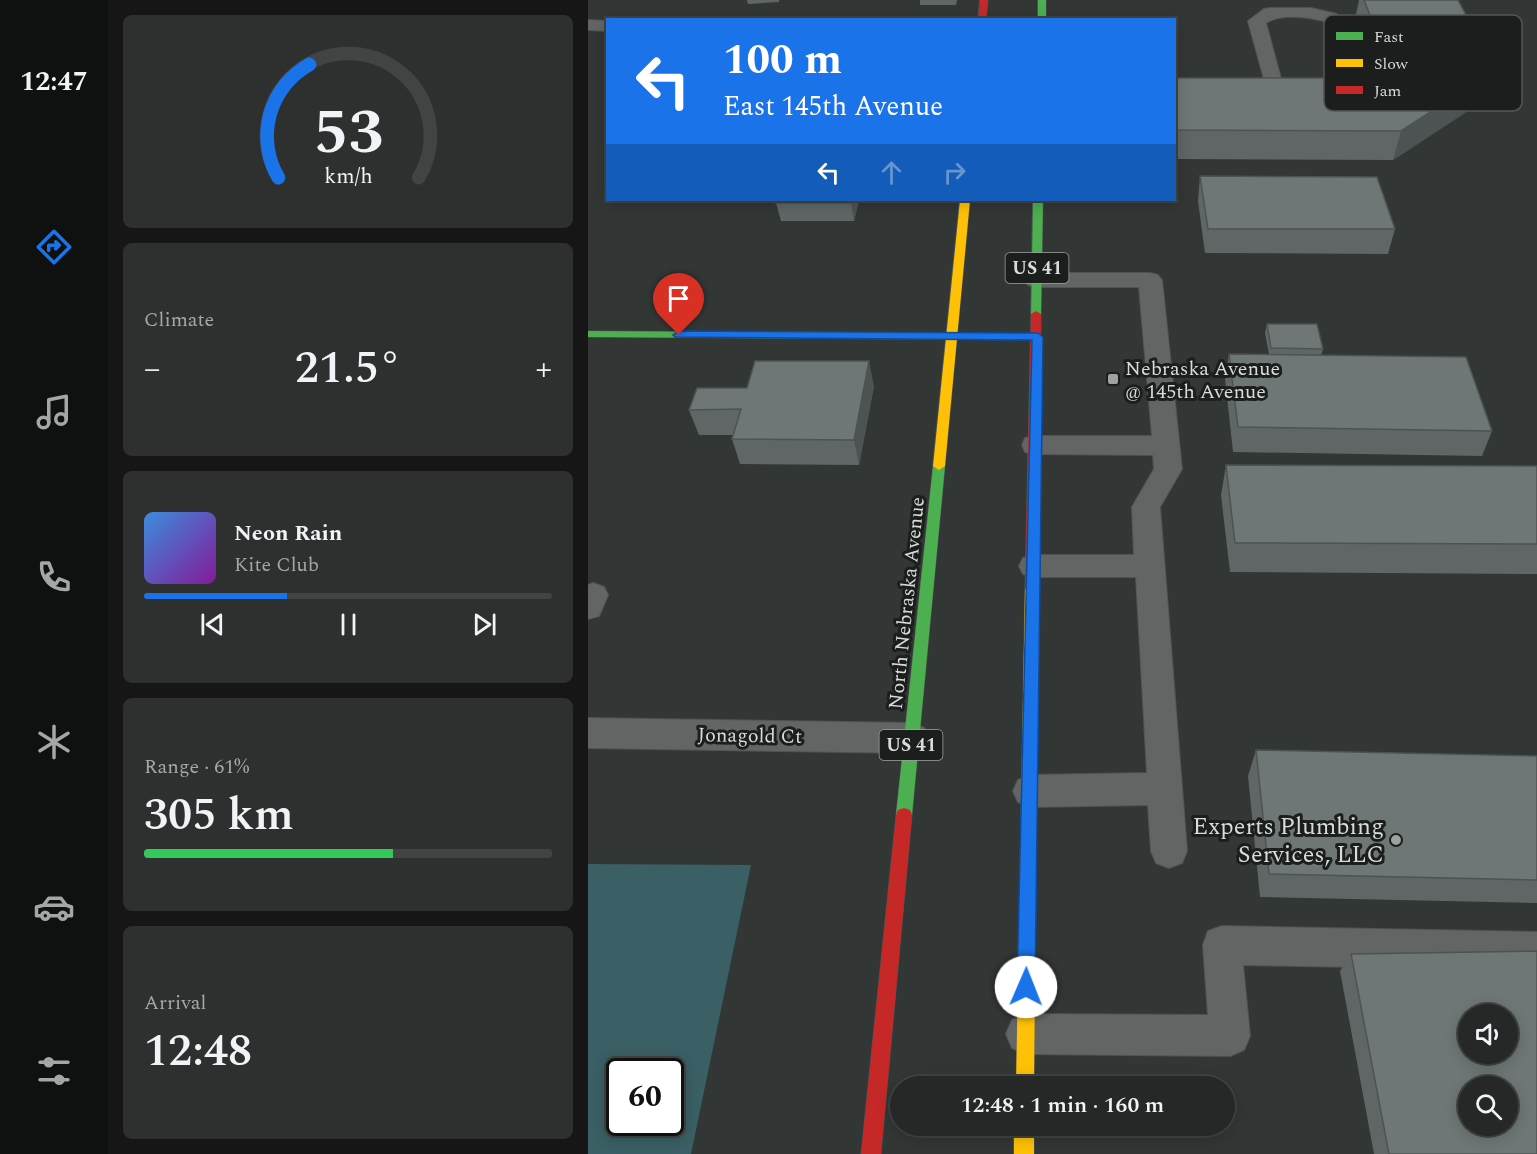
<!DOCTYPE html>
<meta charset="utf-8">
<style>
body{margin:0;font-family:Spectral,serif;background:#2e302f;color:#f1f3f6;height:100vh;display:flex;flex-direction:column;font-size:22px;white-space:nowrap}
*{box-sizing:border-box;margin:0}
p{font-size:20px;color:#a4a6a7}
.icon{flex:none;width:33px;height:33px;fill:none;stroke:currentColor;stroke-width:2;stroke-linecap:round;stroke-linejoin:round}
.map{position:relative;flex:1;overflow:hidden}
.panel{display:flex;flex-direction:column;gap:15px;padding:15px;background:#151615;width:480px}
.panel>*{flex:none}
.top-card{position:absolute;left:18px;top:18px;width:570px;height:183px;border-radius:0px;box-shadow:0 3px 15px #0003,0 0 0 2px #424444;background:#1a73e8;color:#fff;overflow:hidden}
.buttons{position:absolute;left:870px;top:1004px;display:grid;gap:12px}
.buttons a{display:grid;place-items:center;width:60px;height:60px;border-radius:50%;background:#262827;box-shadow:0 3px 15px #0003,0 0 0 2px #424444;font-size:30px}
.speed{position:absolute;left:18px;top:1058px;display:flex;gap:12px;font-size:30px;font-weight:700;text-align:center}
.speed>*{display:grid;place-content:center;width:78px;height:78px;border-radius:50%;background:#262827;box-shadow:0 3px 15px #0003,0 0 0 2px #424444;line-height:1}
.speed .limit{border:3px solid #111;border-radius:9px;background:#fff;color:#111}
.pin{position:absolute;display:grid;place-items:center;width:51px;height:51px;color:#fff;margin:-62px -26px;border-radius:50% 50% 50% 0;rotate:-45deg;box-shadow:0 0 6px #0007}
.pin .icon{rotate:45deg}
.me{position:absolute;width:66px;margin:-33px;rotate:1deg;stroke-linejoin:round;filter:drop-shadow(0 0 4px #0008)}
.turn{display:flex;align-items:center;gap:21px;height:126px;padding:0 18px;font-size:27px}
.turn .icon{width:78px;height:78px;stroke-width:2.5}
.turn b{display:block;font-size:42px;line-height:51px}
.lanes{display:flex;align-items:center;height:57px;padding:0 18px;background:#0003;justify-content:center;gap:30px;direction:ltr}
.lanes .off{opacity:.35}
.big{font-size:45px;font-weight:600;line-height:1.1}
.panel .tile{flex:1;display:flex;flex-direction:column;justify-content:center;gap:9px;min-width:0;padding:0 21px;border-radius:9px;background:#2e302f}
.panel .dial{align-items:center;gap:0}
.dial svg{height:156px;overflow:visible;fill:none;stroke:#424444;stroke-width:7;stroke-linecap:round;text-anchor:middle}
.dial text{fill:#f1f3f6;stroke:none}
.song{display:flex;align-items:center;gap:18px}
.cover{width:72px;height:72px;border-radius:9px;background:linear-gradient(135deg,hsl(210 70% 55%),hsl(290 70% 35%))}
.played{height:6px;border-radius:3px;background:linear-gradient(90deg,#1a73e8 35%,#424444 35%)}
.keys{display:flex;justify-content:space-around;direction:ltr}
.heat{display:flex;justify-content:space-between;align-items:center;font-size:33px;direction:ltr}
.charge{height:9px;border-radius:4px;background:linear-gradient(90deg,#34c759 61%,#424444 0)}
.trip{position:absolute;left:302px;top:1076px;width:345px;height:60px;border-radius:30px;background:#262827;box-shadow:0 3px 15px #0003,0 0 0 2px #424444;font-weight:600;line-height:60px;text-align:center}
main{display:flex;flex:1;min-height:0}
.dock{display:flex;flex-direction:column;width:108px;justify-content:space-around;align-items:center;background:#0f1010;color:#a4a6a7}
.dock .icon{width:42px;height:42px}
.dock .active{color:#1a73e8}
.dock b{font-size:27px;color:#f1f3f6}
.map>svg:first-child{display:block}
.water{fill:#3a5f64;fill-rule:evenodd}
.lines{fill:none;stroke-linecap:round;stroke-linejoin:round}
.lane-casing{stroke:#505352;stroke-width:2}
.fast-casing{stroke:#505352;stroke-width:1}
.slow-casing{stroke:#505352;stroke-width:1}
.jam-casing{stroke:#505352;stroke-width:1}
.lane{fill:#626563;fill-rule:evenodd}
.fast{fill:#4caf50;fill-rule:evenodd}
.slow{fill:#ffc107;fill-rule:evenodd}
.jam{fill:#c62828;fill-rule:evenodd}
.wall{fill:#5f6665}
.shaded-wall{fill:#4d5353}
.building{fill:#6e7776;stroke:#4d5353;stroke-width:1.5;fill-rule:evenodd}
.route{fill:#1a73e8;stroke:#114b97;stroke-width:1.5}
.poi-dot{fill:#9da19f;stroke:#1b1e1c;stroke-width:2}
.labels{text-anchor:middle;stroke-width:6;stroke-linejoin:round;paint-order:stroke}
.shield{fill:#1b1e1c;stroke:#9fa2a0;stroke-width:1.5}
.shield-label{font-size:18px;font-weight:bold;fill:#d7dbd9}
.poi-label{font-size:20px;fill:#d7dbd9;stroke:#1b1e1c;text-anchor:start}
.street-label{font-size:20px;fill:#d7dbd9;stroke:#1b1e1c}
.near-poi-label{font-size:24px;fill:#d7dbd9;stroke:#1b1e1c;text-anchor:end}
.key{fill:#1b1e1c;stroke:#535755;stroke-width:1.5}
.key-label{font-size:16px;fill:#d7dbd9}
</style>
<main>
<nav class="dock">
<b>12:47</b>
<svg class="icon active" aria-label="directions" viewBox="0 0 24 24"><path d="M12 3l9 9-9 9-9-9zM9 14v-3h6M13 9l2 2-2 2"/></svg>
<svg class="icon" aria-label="music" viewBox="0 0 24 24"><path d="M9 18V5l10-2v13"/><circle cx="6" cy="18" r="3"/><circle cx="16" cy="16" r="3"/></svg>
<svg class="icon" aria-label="phone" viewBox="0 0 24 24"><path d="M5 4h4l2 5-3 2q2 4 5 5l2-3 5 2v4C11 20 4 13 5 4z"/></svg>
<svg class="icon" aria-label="climate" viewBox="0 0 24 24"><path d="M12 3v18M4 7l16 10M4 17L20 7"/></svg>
<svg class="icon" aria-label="car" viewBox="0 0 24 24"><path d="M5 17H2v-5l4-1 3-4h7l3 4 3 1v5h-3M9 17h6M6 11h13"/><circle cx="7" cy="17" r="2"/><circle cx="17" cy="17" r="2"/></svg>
<svg class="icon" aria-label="filters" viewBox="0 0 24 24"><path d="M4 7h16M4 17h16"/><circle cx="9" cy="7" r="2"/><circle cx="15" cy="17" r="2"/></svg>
</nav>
<section class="panel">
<div class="tile dial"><svg viewBox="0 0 100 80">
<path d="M14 69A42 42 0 1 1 86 69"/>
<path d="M14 69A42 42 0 0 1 30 11" stroke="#1a73e8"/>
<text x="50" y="56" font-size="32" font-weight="700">53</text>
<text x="50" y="72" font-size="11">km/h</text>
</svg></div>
<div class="tile"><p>Climate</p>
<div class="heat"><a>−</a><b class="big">21.5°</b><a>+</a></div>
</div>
<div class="tile">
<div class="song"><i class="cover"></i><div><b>Neon Rain</b><p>Kite Club</p></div></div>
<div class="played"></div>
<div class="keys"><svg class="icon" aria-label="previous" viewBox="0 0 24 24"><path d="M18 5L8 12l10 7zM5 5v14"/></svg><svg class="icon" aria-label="pause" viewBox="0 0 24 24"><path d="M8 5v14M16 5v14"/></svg><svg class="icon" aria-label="next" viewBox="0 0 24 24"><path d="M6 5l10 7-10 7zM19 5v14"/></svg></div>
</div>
<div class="tile"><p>Range · 61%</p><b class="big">305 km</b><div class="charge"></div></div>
<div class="tile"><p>Arrival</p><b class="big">12:48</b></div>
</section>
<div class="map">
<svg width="949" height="1154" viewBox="0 0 949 1154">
<rect width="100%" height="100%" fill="#323634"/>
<path class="water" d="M0,864L163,865L103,1154H0ZM32,1071H82V1122H32Z"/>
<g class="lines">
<defs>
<path id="lane" d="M682,8H723L749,14L774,76L771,80L740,95H726L724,91L726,87L755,74L736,21C719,17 693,13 678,23L698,97L696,101H682L660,21L676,9Z
M0,20L20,21V31L0,30Z
M448,273H562L570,275L574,280L594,469L572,507L599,851L594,863L581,868L568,863L563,851L560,805L442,807L430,802L425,791L430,780L442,775L559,773L548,577H446L435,574L431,566L435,558L446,555H546L544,507L566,469L565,455L447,454L437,452L434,445L437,438L447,436H564L551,287H448L440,285L436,280L440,275Z
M5,583L16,587L20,595L11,616L0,619V585Z
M0,718L324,723L336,728L341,738L336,748L324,753L0,748Z
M634,926L949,932V970L655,965L662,1036L656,1050L642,1056L438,1054L424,1048L418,1034L424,1020L438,1014L620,1015L615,945L620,931Z"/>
<path id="fast" d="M450,0H458V20H450Z
M445,200H455L453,314L448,317L443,314Z
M0,331L449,334L454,337L449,340L0,337Z
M351,462L357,466L324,815L322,820L316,822L310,820L308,815L345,466Z"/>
<path id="slow" d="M372,200H382L357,466L351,470L345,466Z
M444,583L449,584L451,588L446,1086H428L437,588L439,584Z
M426,1125H446V1154H426Z"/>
<path id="jam" d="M392,0H400L398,20H390Z
M448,311L453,314L451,588L449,592H439L437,588L443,314Z
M316,808L322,810L324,815L293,1154H273L308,815L310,810Z"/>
</defs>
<use href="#lane" class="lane-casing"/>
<use href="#fast" class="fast-casing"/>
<use href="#slow" class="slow-casing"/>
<use href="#jam" class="jam-casing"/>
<use href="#lane" class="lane"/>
<use href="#fast" class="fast"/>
<use href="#slow" class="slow"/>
<use href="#jam" class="jam"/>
</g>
<path class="wall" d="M159,0H191V2L160,4Z
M332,0H369L368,5H332Z
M771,0H870L898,99L805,160L586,159V78H751L782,59L767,19Z
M612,176L807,229L800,254L617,253L610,201Z
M190,200H271L266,221H193L188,203Z
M679,324L735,349L733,355L904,431L894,456L645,452L637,379L641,354H681L677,333Z
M286,386L271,465L152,464L144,439L145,435H111L101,410L159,388Z
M638,465L949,466V574L642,572L633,495Z
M668,750L949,756V903L672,897L660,776Z
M763,954L949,1154H786L752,971Z"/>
<path class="shaded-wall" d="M907,70L898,99L805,160L813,131Z
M264,200H271L266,221L263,203Z
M281,361L286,386L271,465L266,440Z"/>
<path class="building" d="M776,0H870L907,70L813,131L586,130V78H751L796,51Z
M612,176L789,177L807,229H620Z
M190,200H264L263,203H188Z
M679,324H729L735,349L683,348Z
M641,354L878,357L904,431L650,427Z
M167,361H281L266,440L144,439L153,409L101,410L109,388H159Z
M638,465L949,466V544L647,543Z
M668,750L949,756V880L681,874Z
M949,951V1154H801L763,954ZM880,1014H920V1053H880ZM880,1086H920V1125H880Z"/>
<path class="route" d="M91,331L450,333L455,337L447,987L445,994L438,996L432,994L429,987L444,340L87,337L85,335Z"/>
<g class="poi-dot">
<rect x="519" y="373" width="12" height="12" rx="3"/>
<circle cx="808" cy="840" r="6"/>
</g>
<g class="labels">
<g class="shield">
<rect x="417.5" y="253" width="63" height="30" rx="4.5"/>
<rect x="291.5" y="730" width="63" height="30" rx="4.5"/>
</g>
<g class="shield-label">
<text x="449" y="274">US 41</text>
<text x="323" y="751">US 41</text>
</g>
<g class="poi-label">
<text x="537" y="375">Nebraska Avenue<tspan x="537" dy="23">@ 145th Avenue</tspan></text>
</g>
<g class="street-label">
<text transform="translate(318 603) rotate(-84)" y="7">North Nebraska Avenue</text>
<text transform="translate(162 735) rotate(1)" y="7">Jonagold Ct</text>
</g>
<g class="near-poi-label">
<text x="796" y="834">Experts Plumbing<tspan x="796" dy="28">Services, LLC</tspan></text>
</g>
</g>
<rect x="736" y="15" width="198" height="96" rx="9" class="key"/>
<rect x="748" y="32" width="27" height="8" fill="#4caf50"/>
<rect x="748" y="59" width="27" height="8" fill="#ffc107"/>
<rect x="748" y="86" width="27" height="8" fill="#c62828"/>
<g class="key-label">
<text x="786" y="42">Fast</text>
<text x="786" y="69">Slow</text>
<text x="786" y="96">Jam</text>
</g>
</svg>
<div class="buttons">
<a><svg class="icon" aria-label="sound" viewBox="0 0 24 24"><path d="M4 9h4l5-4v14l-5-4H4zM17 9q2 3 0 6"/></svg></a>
<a><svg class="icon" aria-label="search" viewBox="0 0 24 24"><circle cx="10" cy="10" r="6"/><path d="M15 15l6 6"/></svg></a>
</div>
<div class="speed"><div class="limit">60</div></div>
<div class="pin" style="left:91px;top:335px;background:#d93025"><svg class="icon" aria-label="arrive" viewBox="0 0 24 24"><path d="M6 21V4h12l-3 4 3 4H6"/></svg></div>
<svg class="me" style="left:438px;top:987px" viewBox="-20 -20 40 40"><circle r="19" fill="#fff"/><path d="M0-13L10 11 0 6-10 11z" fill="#1a73e8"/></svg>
<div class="trip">12:48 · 1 min · 160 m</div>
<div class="top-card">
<div class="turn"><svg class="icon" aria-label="left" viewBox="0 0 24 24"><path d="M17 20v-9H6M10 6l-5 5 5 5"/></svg><div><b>100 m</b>East 145th Avenue</div></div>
<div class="lanes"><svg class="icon" aria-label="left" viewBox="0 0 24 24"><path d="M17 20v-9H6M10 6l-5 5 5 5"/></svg><svg class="icon off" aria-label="ahead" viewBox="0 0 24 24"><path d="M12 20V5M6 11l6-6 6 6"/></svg><svg class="icon off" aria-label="right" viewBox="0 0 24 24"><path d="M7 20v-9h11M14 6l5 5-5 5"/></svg></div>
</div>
</div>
</main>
